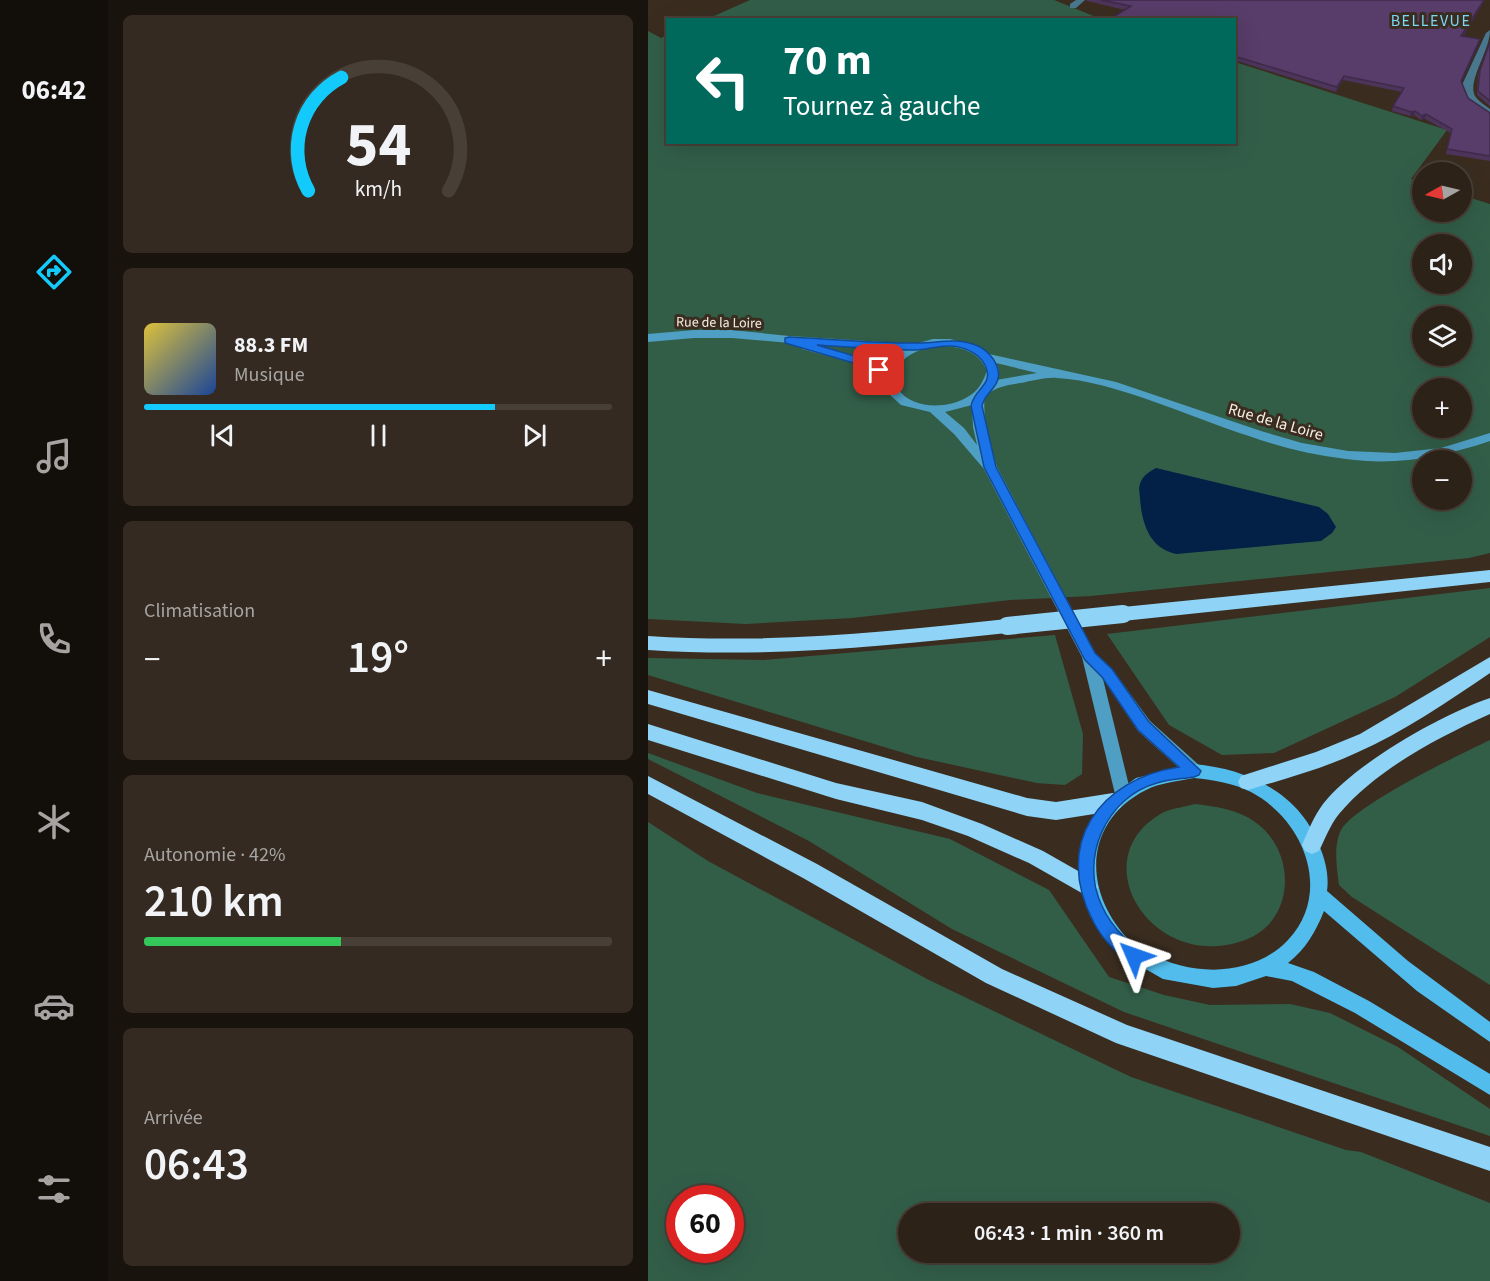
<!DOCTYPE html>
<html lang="fr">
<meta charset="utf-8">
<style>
body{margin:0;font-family:"Source Sans 3",sans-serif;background:#342a21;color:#f1f3f6;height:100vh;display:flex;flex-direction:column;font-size:22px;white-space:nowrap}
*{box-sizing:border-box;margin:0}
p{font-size:20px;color:#a6a4a2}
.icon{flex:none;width:33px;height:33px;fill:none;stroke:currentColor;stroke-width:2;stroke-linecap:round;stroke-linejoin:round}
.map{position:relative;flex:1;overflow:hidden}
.details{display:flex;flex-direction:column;gap:15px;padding:15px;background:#18130d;width:540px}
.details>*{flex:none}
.guide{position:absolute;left:18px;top:18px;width:570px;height:126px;border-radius:0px;box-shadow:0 6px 24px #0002,0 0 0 2px #483f37;background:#00695c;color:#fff;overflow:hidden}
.needle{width:39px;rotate:262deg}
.fabs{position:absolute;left:764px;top:162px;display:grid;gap:12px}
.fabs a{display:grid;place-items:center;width:60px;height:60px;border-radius:50%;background:#2c2218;box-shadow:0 6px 24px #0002,0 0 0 2px #483f37;font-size:30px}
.speed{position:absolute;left:18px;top:1185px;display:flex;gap:12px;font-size:30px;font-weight:700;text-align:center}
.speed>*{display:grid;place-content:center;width:78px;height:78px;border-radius:50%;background:#2c2218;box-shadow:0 6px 24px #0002,0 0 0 2px #483f37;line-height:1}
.speed .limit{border:9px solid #d22;background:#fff;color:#111}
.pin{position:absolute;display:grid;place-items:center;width:51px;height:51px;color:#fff;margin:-26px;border-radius:12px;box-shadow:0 3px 9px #0006}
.me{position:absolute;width:66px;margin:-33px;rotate:313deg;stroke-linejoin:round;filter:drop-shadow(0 0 4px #0008)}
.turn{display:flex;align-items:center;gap:21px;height:126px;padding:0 18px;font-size:27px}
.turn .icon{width:78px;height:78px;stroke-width:2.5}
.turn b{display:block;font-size:42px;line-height:51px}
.big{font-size:45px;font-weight:600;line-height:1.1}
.details .tile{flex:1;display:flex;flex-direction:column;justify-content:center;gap:9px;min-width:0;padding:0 21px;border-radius:9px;background:#342a21}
.details .dial{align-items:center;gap:0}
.dial svg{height:156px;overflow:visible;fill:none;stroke:#483f37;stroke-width:7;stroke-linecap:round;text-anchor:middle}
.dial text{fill:#f1f3f6;stroke:none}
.song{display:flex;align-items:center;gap:18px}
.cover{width:72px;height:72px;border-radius:9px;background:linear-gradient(135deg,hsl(50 70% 55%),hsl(220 70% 35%))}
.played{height:6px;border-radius:3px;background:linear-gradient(90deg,#12cafb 75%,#483f37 75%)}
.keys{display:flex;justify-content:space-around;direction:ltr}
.heat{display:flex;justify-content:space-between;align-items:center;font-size:33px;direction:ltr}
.charge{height:9px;border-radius:4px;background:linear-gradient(90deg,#34c759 42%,#483f37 0)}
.trip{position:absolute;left:250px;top:1203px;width:342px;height:60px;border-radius:30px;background:#2c2218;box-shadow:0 6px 24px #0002,0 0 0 2px #483f37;font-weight:600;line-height:60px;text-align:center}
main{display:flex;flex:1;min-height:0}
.tab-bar{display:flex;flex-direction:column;width:108px;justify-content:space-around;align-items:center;background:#120e0a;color:#a6a4a2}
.tab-bar .icon{width:42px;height:42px}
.tab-bar .current{color:#12cafb}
.tab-bar b{font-size:27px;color:#f1f3f6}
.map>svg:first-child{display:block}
.green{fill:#325e48;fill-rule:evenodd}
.water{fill:#032047}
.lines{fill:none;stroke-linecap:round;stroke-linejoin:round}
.street{fill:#48778e;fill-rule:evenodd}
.secondary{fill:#4f9fc4;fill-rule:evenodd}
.primary{fill:#52bded;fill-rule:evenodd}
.highway{fill:#8fd4f6;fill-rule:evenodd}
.highway-bridge{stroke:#8fd4f6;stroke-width:18}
.wall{fill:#4c345a}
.shaded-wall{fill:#3e2a4a}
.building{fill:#583c69;stroke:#3e2a4a;stroke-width:1.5}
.route{fill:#1a73e8;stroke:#114b97;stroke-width:1.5}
.labels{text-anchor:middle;stroke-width:6;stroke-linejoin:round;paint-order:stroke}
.far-street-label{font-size:14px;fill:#f7eee5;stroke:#3a2d20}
.far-quarter-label{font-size:16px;letter-spacing:1.5px;fill:#7ad7f8;stroke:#3a2d20}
.street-label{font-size:16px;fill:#f7eee5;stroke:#3a2d20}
</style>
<main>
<nav class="tab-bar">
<b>06:42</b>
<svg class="icon current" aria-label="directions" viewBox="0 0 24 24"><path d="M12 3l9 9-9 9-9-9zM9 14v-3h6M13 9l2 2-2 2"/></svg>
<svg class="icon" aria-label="music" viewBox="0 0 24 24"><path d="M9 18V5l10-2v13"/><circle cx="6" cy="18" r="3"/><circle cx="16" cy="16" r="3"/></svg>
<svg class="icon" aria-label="phone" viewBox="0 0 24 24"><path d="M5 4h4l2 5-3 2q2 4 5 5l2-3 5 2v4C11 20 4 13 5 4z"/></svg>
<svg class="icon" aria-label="climate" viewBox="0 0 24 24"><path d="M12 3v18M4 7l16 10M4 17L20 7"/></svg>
<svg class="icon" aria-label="car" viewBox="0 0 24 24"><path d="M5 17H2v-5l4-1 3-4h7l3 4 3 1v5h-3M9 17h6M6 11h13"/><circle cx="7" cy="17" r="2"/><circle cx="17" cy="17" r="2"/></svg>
<svg class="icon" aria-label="filters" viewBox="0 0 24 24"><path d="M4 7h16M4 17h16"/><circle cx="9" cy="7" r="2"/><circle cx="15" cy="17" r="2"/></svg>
</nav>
<section class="details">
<div class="tile dial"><svg viewBox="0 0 100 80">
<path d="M14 69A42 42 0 1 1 86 69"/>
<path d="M14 69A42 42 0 0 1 31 11" stroke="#12cafb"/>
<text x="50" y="56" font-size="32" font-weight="700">54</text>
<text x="50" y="72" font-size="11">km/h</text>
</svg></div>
<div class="tile">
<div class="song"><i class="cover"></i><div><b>88.3 FM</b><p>Musique</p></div></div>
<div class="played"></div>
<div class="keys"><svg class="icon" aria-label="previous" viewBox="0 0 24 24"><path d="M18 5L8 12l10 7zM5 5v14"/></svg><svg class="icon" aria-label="pause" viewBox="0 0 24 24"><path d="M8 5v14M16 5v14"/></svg><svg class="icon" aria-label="next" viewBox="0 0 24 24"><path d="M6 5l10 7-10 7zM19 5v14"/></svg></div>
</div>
<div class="tile"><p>Climatisation</p>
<div class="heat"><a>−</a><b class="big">19°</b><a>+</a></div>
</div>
<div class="tile"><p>Autonomie · 42%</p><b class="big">210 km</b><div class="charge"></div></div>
<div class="tile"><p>Arrivée</p><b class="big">06:43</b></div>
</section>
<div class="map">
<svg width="842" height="1281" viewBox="0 0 842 1281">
<rect width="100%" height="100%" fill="#3a2d20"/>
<path class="green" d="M102,0H406L453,19L57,20Z
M0,31L13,38L19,35L20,142H586L587,62L799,130L763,179L774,183V212H813V195L842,204V553L821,558L443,596L362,600L204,618L98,624L0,619ZM774,244H813V284H774ZM774,316H813V356H774ZM774,388H813V428H774ZM774,460H813V500H774Z
M842,588V637L747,697L626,753L574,755L521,725L459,634Z
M407,635L435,734L434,774L417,785L389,783L269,757L0,675V658L116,660Z
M842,740V985L704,897L691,885C689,869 685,846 693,830C708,804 811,755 842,740Z
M0,753L109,793L302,839L401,890L461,977L516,995L562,1005L642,1004L682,1013L750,1047L842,1109V1136L476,1012L304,929L161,841L0,759Z
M547,804C569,807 589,809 607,822C642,846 648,901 616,929C603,940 585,945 569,946C491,951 440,853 516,812C525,808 537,807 547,804Z
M0,822L60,861L279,979L483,1077L698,1150L713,1152L842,1203V1281H0ZM82,1198V1250H32V1198ZM261,1214H582V1252H261Z"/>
<path class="water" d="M508,468L671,507L680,514L688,527L684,533L673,541L528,554C501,548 494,523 492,499C492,494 490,488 492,484C494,476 501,472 508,468Z"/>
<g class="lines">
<path class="street" d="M428,0H437L428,8H422V4Z
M842,30C842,51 819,81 827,96C830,101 837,105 842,109V116L820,101L814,85L838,33Z"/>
<path class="secondary" d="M46,330H84L141,336L267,344L285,339H302L330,346L341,354L468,382L613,431L654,443L700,451L747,453L793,448L842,433V441C794,457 749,466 698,459C665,455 632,447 601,436C544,418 467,381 409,378C398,377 384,381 373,383C359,385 346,387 336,397L337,427L349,467L447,653L464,669L502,721L552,766L554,771L552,776L546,778L540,776L490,731L455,679L483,794L481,799L475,801L469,799L467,794L434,657L336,469L306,434L282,412L253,405L241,394L234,378L209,364L154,349L153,344L84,338H46L0,342V334ZM168,345L253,350L243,358L236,369L217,358ZM294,346C313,347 331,351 339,371C335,381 332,388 324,394C305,409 265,411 250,389C248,386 247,380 245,376C254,354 272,348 294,346ZM348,363L389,373L348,380L351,371ZM324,405L325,427L329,445L316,428L297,412Z"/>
<path class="primary" d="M546,764C601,769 654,794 673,850C678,863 681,877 679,891L760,961L842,1022V1042L769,991L676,911C668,931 658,949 640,963L666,972L721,1001L842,1074V1095L707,1013L644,981L618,976L588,986L565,988L515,979L471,954L442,916L430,879L433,842L453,803L488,778ZM546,778C566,780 585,783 603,792C656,820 685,892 640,940C605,977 544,977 501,953C495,949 487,946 482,941C435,894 434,822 498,790C511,783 531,781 546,778Z"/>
<path class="highway" d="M842,570V582L475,621L469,619L466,614L469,609L475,607Z
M359,619L365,621L368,626L365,631L359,633C239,646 121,658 0,650V636C121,644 239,632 359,619Z
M842,657V673C799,702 756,732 708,753C674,769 636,779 600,790L593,788L590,782L593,776L668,752L712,734Z
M0,690L379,798L408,802L465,793L472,796L475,802L472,808L465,811L408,820L379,816L0,704Z
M842,698V714C789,738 729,769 691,814C682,825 677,839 671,851L664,854L657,851L654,845C660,831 666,816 675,804C706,764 794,714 842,698Z
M0,724L188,783L274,802L334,824L395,851L446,880L450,887L446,894L439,896L381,863L320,836L274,820L188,799L0,740Z
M0,776L169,864L354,969L479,1025L842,1147V1171L468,1043L338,983L155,878L0,794Z"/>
<path class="highway-bridge" d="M359,626L475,614"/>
</g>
<path class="wall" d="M438,0H569L835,3L815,37L831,44L813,82L820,98L842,113V161L798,154L803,133L777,119L773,120L766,115L762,116L744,111L745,106L754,92L695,80L688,92L586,60V20H467V16L477,10L439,1Z
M842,42V106L829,95L830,75Z"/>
<path class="shaded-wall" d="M836,0L835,3L812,41L813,36Z
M832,39L831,44L812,86L813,81Z
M696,76L695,80L688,92L689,87Z
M767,111L766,115L762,116L763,112Z
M778,114L777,119L773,120L774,116Z"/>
<path class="building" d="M453,0H836L813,36L832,39L813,81L820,98L842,113V156L799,149L804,129L778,114L774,116L767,111L763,112L745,106L756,88L696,76L689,87L586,56V20H479L467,16L483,6Z
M842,42V101L830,91L832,70Z"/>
<path class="route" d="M141,337C182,339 224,343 266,343C289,344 306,336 330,346C339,350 348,360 350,370C354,386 336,393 334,406L348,467L447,653L464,669L501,722L553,771L551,775L546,777C534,779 521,779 509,783C458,797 431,859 454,906C459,917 467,928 475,936C482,943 491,947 495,956L492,961L486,963C469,956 453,937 445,921C405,844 451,779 531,767L490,730L454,677L437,660L336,467L323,406C325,391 343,385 339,371C336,355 318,347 303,346C291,345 278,350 266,350C234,350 201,347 169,345L217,359L235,367V372H227L209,364L137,343V338Z"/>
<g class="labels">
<g class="far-street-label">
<text transform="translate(71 322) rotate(1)" y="5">Rue de la Loire</text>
</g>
<g class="far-quarter-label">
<text x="783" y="26">BELLEVUE</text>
</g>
<g class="street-label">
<text transform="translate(628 421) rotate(16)" y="6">Rue de la Loire</text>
</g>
</g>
</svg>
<div class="fabs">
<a><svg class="needle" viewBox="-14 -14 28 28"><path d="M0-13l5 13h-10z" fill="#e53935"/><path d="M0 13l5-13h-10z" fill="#a6a4a2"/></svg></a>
<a><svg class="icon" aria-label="sound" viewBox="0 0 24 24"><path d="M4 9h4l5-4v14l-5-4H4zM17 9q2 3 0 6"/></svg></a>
<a><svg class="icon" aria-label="layers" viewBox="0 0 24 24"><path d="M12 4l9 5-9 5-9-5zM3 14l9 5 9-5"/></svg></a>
<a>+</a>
<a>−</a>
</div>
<div class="speed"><div class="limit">60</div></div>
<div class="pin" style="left:231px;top:370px;background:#d93025"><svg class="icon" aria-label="arrive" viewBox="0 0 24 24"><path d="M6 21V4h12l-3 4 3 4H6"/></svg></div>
<svg class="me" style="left:486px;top:956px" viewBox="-20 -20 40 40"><path d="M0-17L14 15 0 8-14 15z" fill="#1a73e8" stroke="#fff" stroke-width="4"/></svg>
<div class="trip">06:43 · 1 min · 360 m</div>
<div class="guide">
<div class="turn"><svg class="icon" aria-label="left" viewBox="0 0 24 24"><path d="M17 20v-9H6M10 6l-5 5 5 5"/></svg><div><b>70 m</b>Tournez à gauche</div></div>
</div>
</div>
</main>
